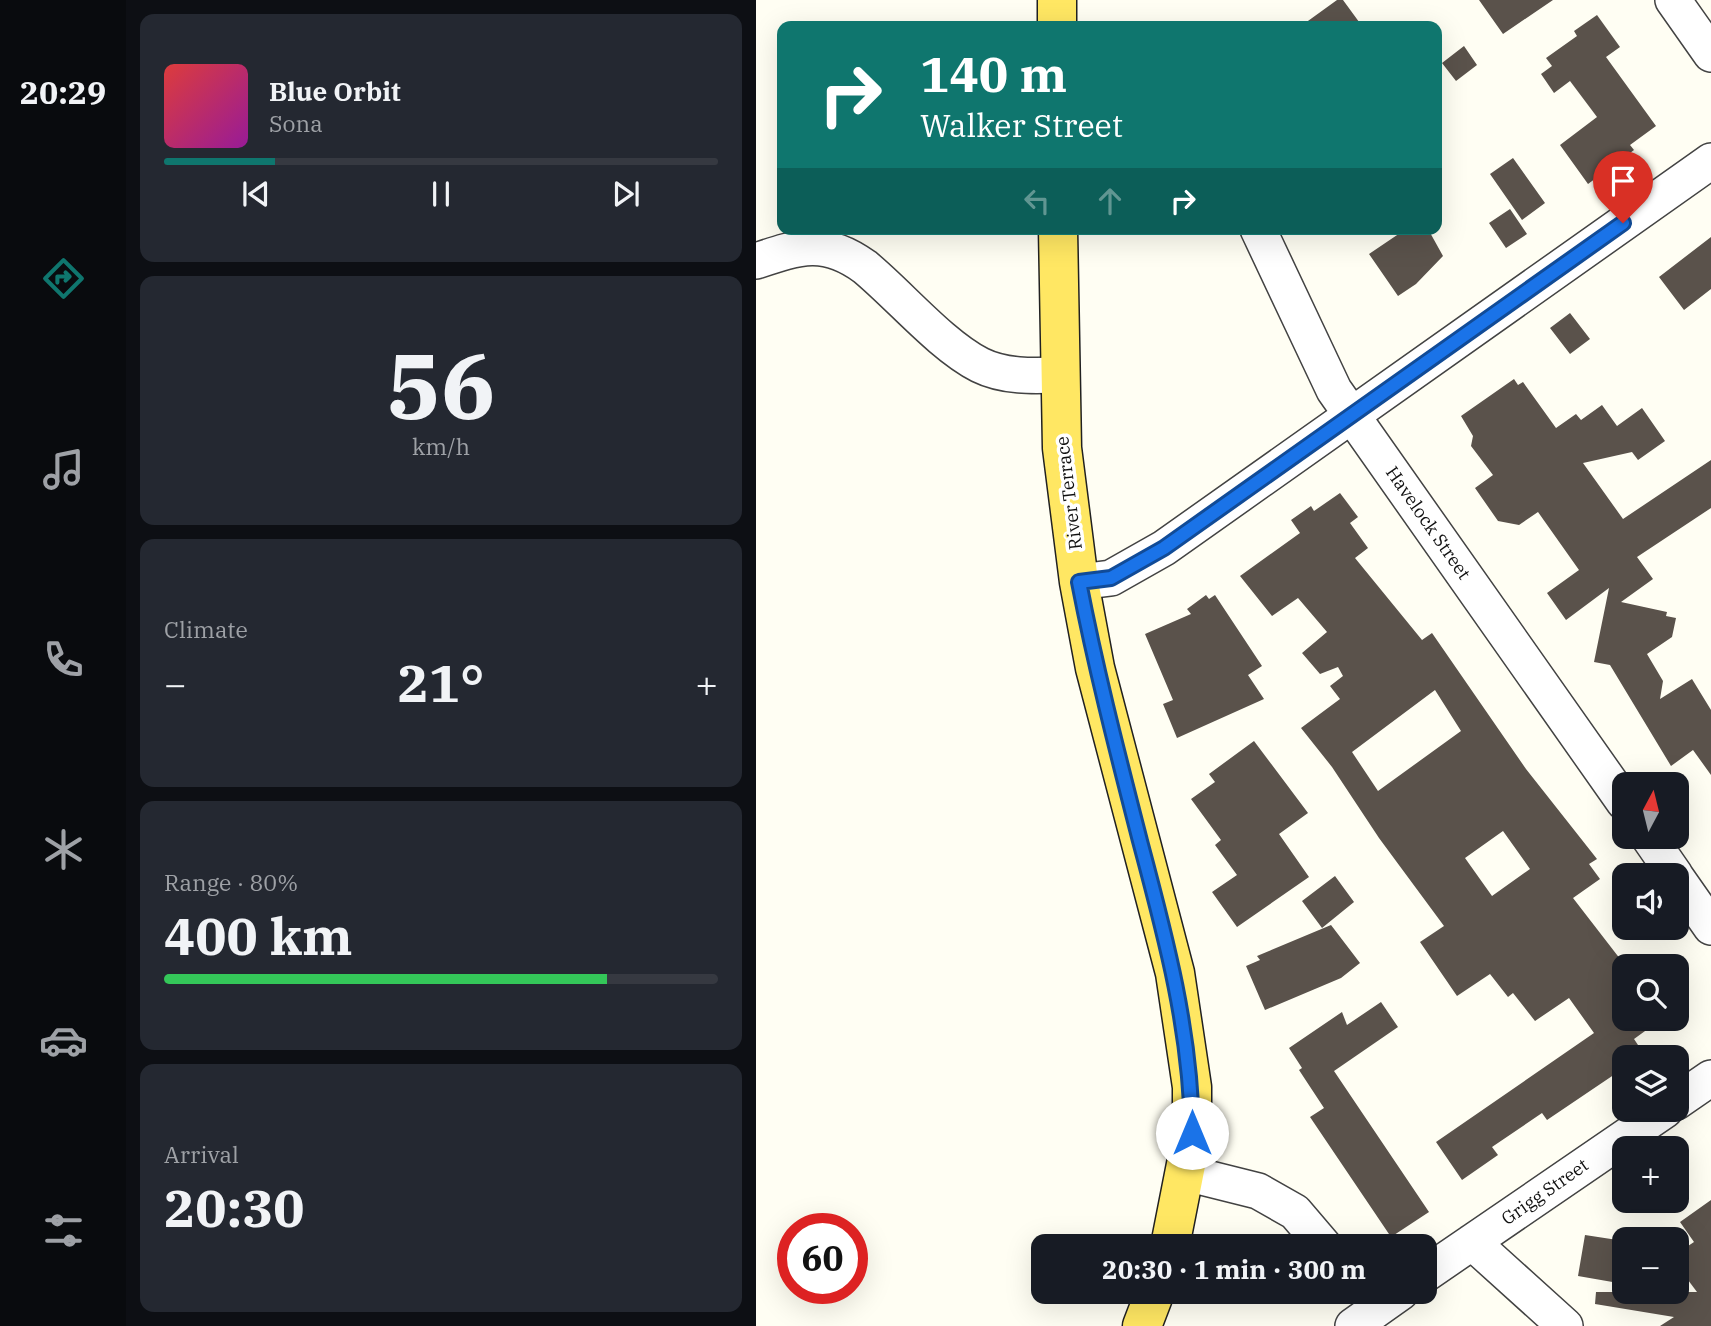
<!DOCTYPE html>
<meta charset="utf-8">
<style>
body{margin:0;font-family:"IBM Plex Serif",serif;background:#242831;color:#f1f3f6;height:100vh;display:flex;flex-direction:column;font-size:26px;white-space:nowrap}
*{box-sizing:border-box;margin:0}
p{font-size:23px;color:#9ea1a6}
.icon{flex:none;width:38px;height:38px;fill:none;stroke:currentColor;stroke-width:2;stroke-linecap:round;stroke-linejoin:round}
.map{position:relative;flex:1;overflow:hidden}
.drawer{display:flex;flex-direction:column;gap:14px;padding:14px;background:#0d0f14;width:630px}
.drawer>*{flex:none}
.guide{position:absolute;left:21px;top:21px;width:665px;height:214px;border-radius:14px;box-shadow:0 7px 28px #0002;background:#0f766e;color:#fff;overflow:hidden}
.needle{width:46px;rotate:7deg}
.fabs{position:absolute;left:856px;top:772px;display:grid;gap:14px}
.fabs a{display:grid;place-items:center;width:77px;height:77px;border-radius:14px;background:#171b24;box-shadow:0 7px 28px #0002;font-size:35px}
.speed{position:absolute;left:21px;top:1213px;display:flex;gap:14px;font-size:35px;font-weight:700;text-align:center}
.speed>*{display:grid;place-content:center;width:91px;height:91px;border-radius:50%;background:#171b24;box-shadow:0 7px 28px #0002;line-height:1}
.speed .limit{border:10px solid #d22;background:#fff;color:#111}
.pin{position:absolute;display:grid;place-items:center;width:60px;height:60px;color:#fff;margin:-72px -30px;border-radius:50% 50% 50% 0;rotate:-45deg;box-shadow:0 0 7px #0007}
.pin .icon{rotate:45deg}
.me{position:absolute;width:77px;margin:-38px;rotate:0deg;stroke-linejoin:round;filter:drop-shadow(0 0 5px #0008)}
.turn{display:flex;align-items:center;gap:24px;height:147px;padding:0 28px;font-size:32px}
.turn .icon{width:91px;height:91px;stroke-width:2.5}
.turn b{display:block;font-size:49px;line-height:60px}
.lanes{display:flex;align-items:center;height:66px;padding:0 28px;background:#0003;justify-content:center;gap:35px;direction:ltr}
.lanes .off{opacity:.35}
.big{font-size:52px;font-weight:800;line-height:1.1}
.drawer .card{flex:1;display:flex;flex-direction:column;justify-content:center;gap:10px;min-width:0;padding:0 24px;border-radius:14px;background:#242831}
.drawer .dial{align-items:center;gap:0}
.dial b{font-size:91px;line-height:1}
.song{display:flex;align-items:center;gap:21px}
.cover{width:84px;height:84px;border-radius:10px;background:linear-gradient(135deg,hsl(0 70% 55%),hsl(300 70% 35%))}
.played{height:7px;border-radius:4px;background:linear-gradient(90deg,#0f766e 20%,#363941 20%)}
.keys{display:flex;justify-content:space-around;direction:ltr}
.heat{display:flex;justify-content:space-between;align-items:center;font-size:38px;direction:ltr}
.charge{height:10px;border-radius:5px;background:linear-gradient(90deg,#34c759 80%,#363941 0)}
.trip{position:absolute;left:275px;top:1234px;width:406px;height:70px;border-radius:14px;background:#171b24;box-shadow:0 7px 28px #0002;font-weight:800;line-height:70px;text-align:center}
main{display:flex;flex:1;min-height:0}
.dock{display:flex;flex-direction:column;width:126px;justify-content:space-around;align-items:center;background:#090b0e;color:#9ea1a6}
.dock .icon{width:49px;height:49px}
.dock .on{color:#0f766e}
.dock b{font-size:32px;color:#f1f3f6}
.map>svg:first-child{display:block}
.building{fill:#5a524b;fill-rule:evenodd}
.lines{fill:none;stroke-linecap:round;stroke-linejoin:round}
.minor-casing{stroke:#434343;stroke-width:38}
.major-casing{stroke:#212121;stroke-width:41}
.minor{stroke:#fff;stroke-width:35}
.major{stroke:#ffe763;stroke-width:38}
.route-casing{stroke:#114b97;stroke-width:18}
.route{stroke:#1a73e8;stroke-width:12}
.labels{text-anchor:middle;stroke-width:7;stroke-linejoin:round;paint-order:stroke}
.street-label{font-size:18px;fill:#101010;stroke:#fff}
</style>
<main>
<nav class="dock">
<b>20:29</b>
<svg class="icon on" aria-label="directions" viewBox="0 0 24 24"><path d="M12 3l9 9-9 9-9-9zM9 14v-3h6M13 9l2 2-2 2"/></svg>
<svg class="icon" aria-label="music" viewBox="0 0 24 24"><path d="M9 18V5l10-2v13"/><circle cx="6" cy="18" r="3"/><circle cx="16" cy="16" r="3"/></svg>
<svg class="icon" aria-label="phone" viewBox="0 0 24 24"><path d="M5 4h4l2 5-3 2q2 4 5 5l2-3 5 2v4C11 20 4 13 5 4z"/></svg>
<svg class="icon" aria-label="climate" viewBox="0 0 24 24"><path d="M12 3v18M4 7l16 10M4 17L20 7"/></svg>
<svg class="icon" aria-label="car" viewBox="0 0 24 24"><path d="M5 17H2v-5l4-1 3-4h7l3 4 3 1v5h-3M9 17h6M6 11h13"/><circle cx="7" cy="17" r="2"/><circle cx="17" cy="17" r="2"/></svg>
<svg class="icon" aria-label="filters" viewBox="0 0 24 24"><path d="M4 7h16M4 17h16"/><circle cx="9" cy="7" r="2"/><circle cx="15" cy="17" r="2"/></svg>
</nav>
<section class="drawer">
<div class="card">
<div class="song"><i class="cover"></i><div><b>Blue Orbit</b><p>Sona</p></div></div>
<div class="played"></div>
<div class="keys"><svg class="icon" aria-label="previous" viewBox="0 0 24 24"><path d="M18 5L8 12l10 7zM5 5v14"/></svg><svg class="icon" aria-label="pause" viewBox="0 0 24 24"><path d="M8 5v14M16 5v14"/></svg><svg class="icon" aria-label="next" viewBox="0 0 24 24"><path d="M6 5l10 7-10 7zM19 5v14"/></svg></div>
</div>
<div class="card dial"><b>56</b><p>km/h</p></div>
<div class="card"><p>Climate</p>
<div class="heat"><a>−</a><b class="big">21°</b><a>+</a></div>
</div>
<div class="card"><p>Range · 80%</p><b class="big">400 km</b><div class="charge"></div></div>
<div class="card"><p>Arrival</p><b class="big">20:30</b></div>
</section>
<div class="map">
<svg width="955" height="1326" viewBox="0 0 955 1326">
<rect width="100%" height="100%" fill="#fffef3"/>
<path class="building" d="M581,0H587L606,26H545Z
M723,0H797L747,34Z
M841,15L864,47L850,57L900,126L874,145L878,150L832,184L804,145L841,117L814,81L798,93L785,74L796,66L790,58L821,36L818,31Z
M708,46L721,65L700,81L686,63Z
M757,158L789,203L766,220L734,174Z
M754,209L771,234L750,248L733,223Z
M650,229H672L687,256L660,284L642,296L613,254Z
M955,237V289L928,310L903,277Z
M814,313L834,339L814,354L794,328Z
M758,379L762,385L767,382L800,428L820,414L825,420L846,405L861,426L886,408L909,441L882,460L876,452L827,463L867,519L955,460V508L881,557L897,579L865,602L911,612L910,616L920,618L916,637L891,654L907,681L904,699L936,679L955,710V775L937,750L915,766L854,665L838,662L853,588L810,620L791,593L823,570L782,512L763,525L742,521L719,488L737,475L715,446L717,436L705,416Z
M584,493L602,517L594,523L612,548L599,558L666,640L676,633L770,769L841,859L833,864L844,879L817,898L868,964V1018H907L878,1039L890,1057H868V1068L791,1120L786,1113L736,1147L742,1155L706,1180L680,1142L838,1033L813,998L779,1021L757,993L752,997L734,974L701,996L664,942L688,926L623,838L576,767L545,728L584,699L574,686L587,676L582,667L564,674L546,653L571,632L542,598L516,616L484,576L544,533L535,520L555,506L558,511ZM679,690L705,731L622,791L596,752ZM747,831L774,869L736,896L709,858Z
M450,595L453,599L459,595L506,666L492,675L508,699L421,738L407,704L417,700L389,634L435,614L431,609Z
M498,741L552,813L523,834L553,877L481,927L456,892L481,875L459,845L465,840L435,799L459,782L453,774Z
M579,876L598,902L566,928L546,901Z
M575,925L604,963L585,978L509,1010L490,966L504,960L501,956Z
M625,1002L642,1027L578,1071L673,1212L635,1237L554,1117L568,1108L543,1070L546,1068L533,1048L586,1012L591,1025Z
M955,1200V1326H904L918,1317L839,1304L840,1292H941L920,1264V1254L938,1242L924,1222Z
M829,1235L868,1241V1284L822,1276Z"/>
<g class="lines">
<defs>
<path id="minor" d="M917,0L955,54
M502,229L578,390L868,802
M0,261C44,246 69,238 109,267C144,296 185,345 224,365C248,377 277,376 303,375
M323,582L355,578L408,548L955,161
M892,836L919,875
M920,877L955,927
M920,1102L955,1078
M430,1173L502,1191L539,1212L568,1246
M716,1242L809,1326
M668,1275L909,1110
M597,1326L645,1292"/>
<path id="major" d="M301,0V26
M302,229L306,448L323,582L339,668L419,973L436,1087V1134L414,1246
M386,1326L399,1292"/>
</defs>
<use href="#minor" class="minor-casing"/>
<use href="#major" class="major-casing"/>
<use href="#minor" class="minor"/>
<use href="#major" class="major"/>
</g>
<g class="lines">
<defs>
<path id="route" d="M436,1133C435,1032 410,938 384,841C362,755 340,670 323,582L355,578L408,548L867,223"/>
</defs>
<use href="#route" class="route-casing"/>
<use href="#route" class="route"/>
</g>
<g class="labels">
<g class="street-label">
<text transform="translate(313 493) rotate(-97)" y="6">River Terrace</text>
<text transform="translate(672 523) rotate(55)" y="6">Havelock Street</text>
<text transform="translate(789 1192) rotate(-35)" y="6">Grigg Street</text>
</g>
</g>
</svg>
<div class="fabs">
<a><svg class="needle" viewBox="-14 -14 28 28"><path d="M0-13l5 13h-10z" fill="#e53935"/><path d="M0 13l5-13h-10z" fill="#9ea1a6"/></svg></a>
<a><svg class="icon" aria-label="sound" viewBox="0 0 24 24"><path d="M4 9h4l5-4v14l-5-4H4zM17 9q2 3 0 6"/></svg></a>
<a><svg class="icon" aria-label="search" viewBox="0 0 24 24"><circle cx="10" cy="10" r="6"/><path d="M15 15l6 6"/></svg></a>
<a><svg class="icon" aria-label="layers" viewBox="0 0 24 24"><path d="M12 4l9 5-9 5-9-5zM3 14l9 5 9-5"/></svg></a>
<a>+</a>
<a>−</a>
</div>
<div class="speed"><div class="limit">60</div></div>
<div class="pin" style="left:867px;top:223px;background:#d93025"><svg class="icon" aria-label="arrive" viewBox="0 0 24 24"><path d="M6 21V4h12l-3 4 3 4H6"/></svg></div>
<svg class="me" style="left:436px;top:1133px" viewBox="-20 -20 40 40"><circle r="19" fill="#fff"/><path d="M0-13L10 11 0 6-10 11z" fill="#1a73e8"/></svg>
<div class="trip">20:30 · 1 min · 300 m</div>
<div class="guide">
<div class="turn"><svg class="icon" aria-label="right" viewBox="0 0 24 24"><path d="M7 20v-9h11M14 6l5 5-5 5"/></svg><div><b>140 m</b>Walker Street</div></div>
<div class="lanes"><svg class="icon off" aria-label="left" viewBox="0 0 24 24"><path d="M17 20v-9H6M10 6l-5 5 5 5"/></svg><svg class="icon off" aria-label="ahead" viewBox="0 0 24 24"><path d="M12 20V5M6 11l6-6 6 6"/></svg><svg class="icon" aria-label="right" viewBox="0 0 24 24"><path d="M7 20v-9h11M14 6l5 5-5 5"/></svg></div>
</div>
</div>
</main>
